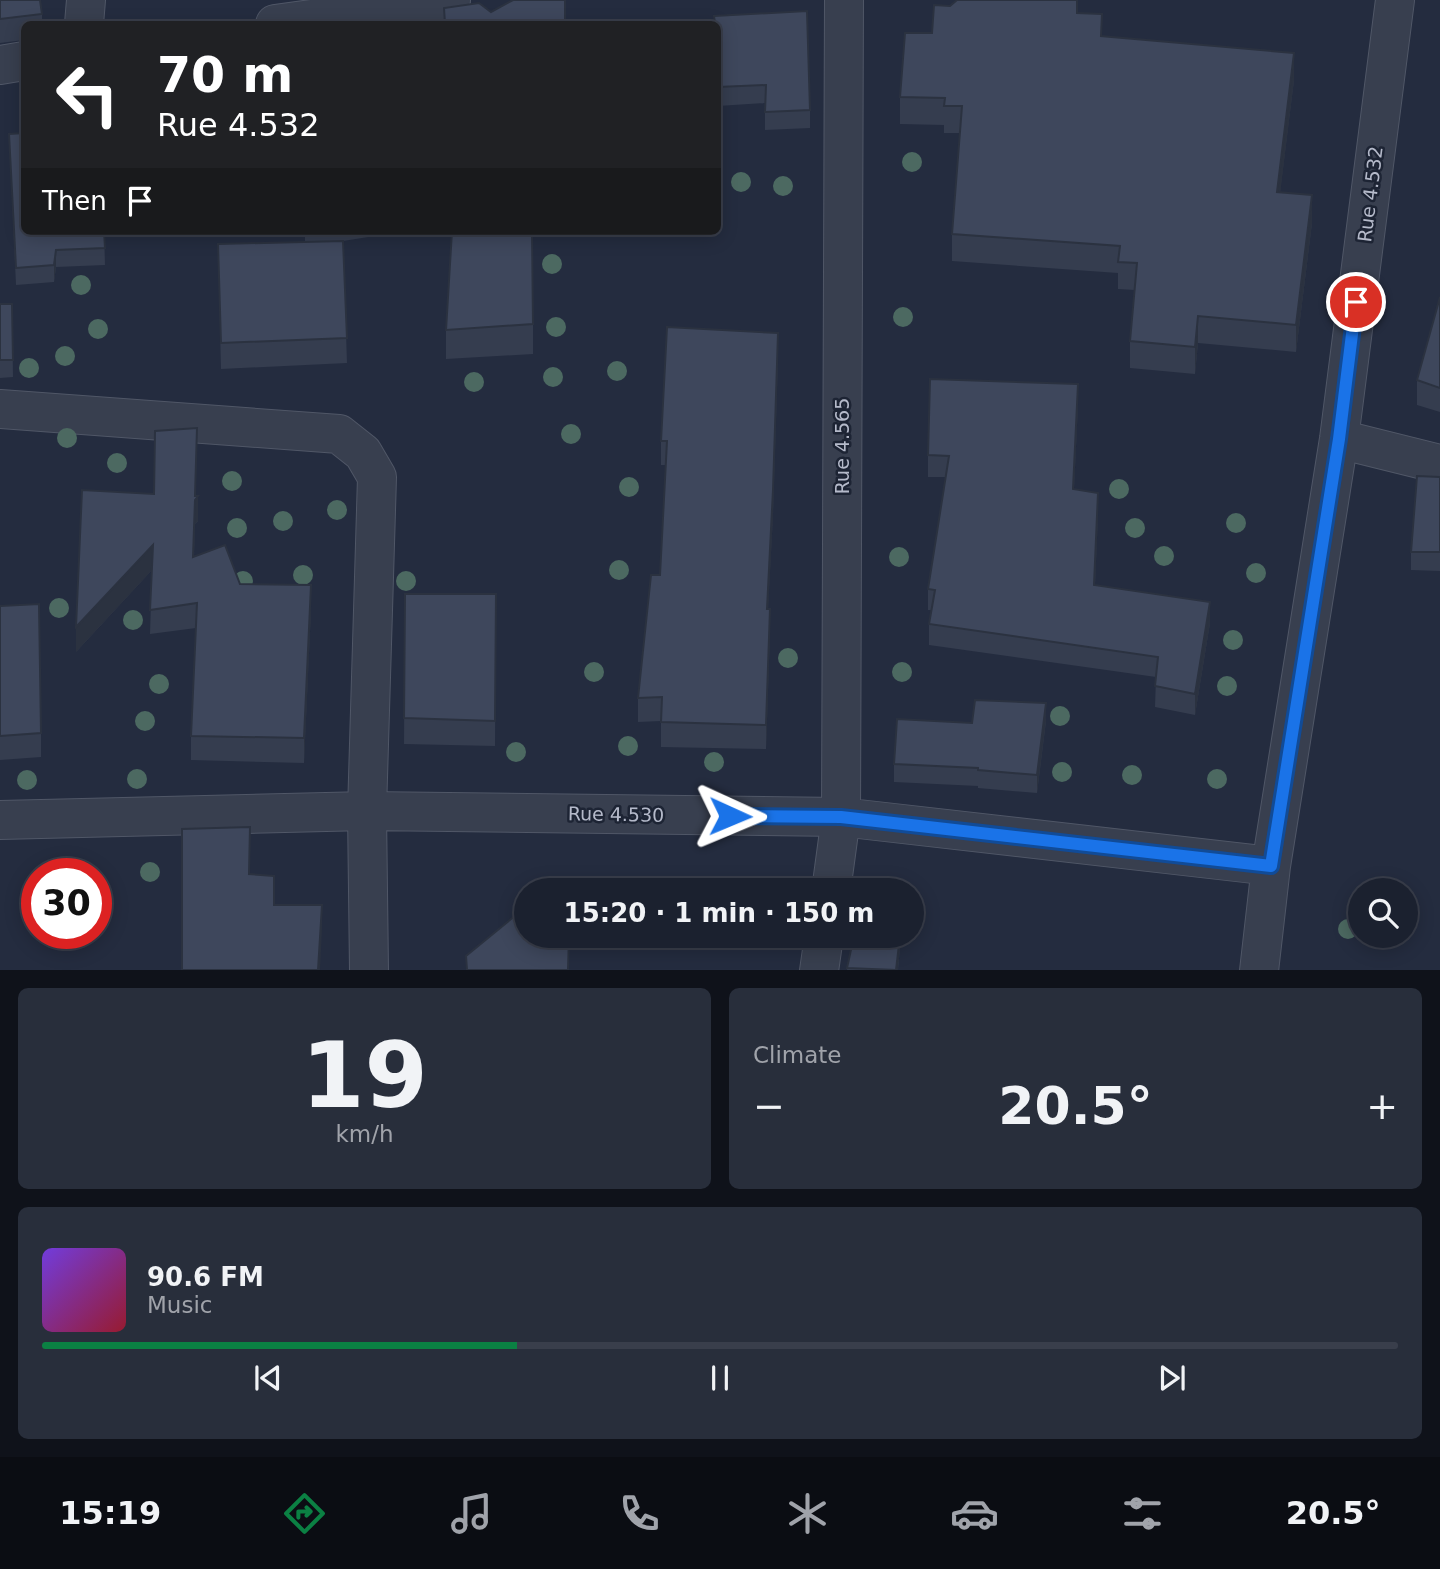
<!DOCTYPE html>
<meta charset="utf-8">
<style>
body{margin:0;font-family:"DejaVu Sans",sans-serif;background:#282e3b;color:#f1f3f6;height:100vh;display:flex;flex-direction:column;font-size:26px;white-space:nowrap}
*{box-sizing:border-box;margin:0}
p{font-size:23px;color:#a0a3aa}
.icon{flex:none;width:38px;height:38px;fill:none;stroke:currentColor;stroke-width:2;stroke-linecap:round;stroke-linejoin:round}
.map{position:relative;height:970px;overflow:hidden}
.sheet{display:flex;flex-direction:column;gap:18px;padding:18px;background:#0f121a;flex:1}
.sheet>*{flex:none}
.hud{position:absolute;left:21px;top:21px;width:700px;height:214px;border-radius:10px;box-shadow:0 4px 18px #0003,0 0 0 2px #393e4b;background:#202124;color:#fff;overflow:hidden}
.controls{position:absolute;left:1348px;top:878px;display:grid;gap:14px}
.controls a{display:grid;place-items:center;width:70px;height:70px;border-radius:50%;background:#1b212f;box-shadow:0 4px 18px #0003,0 0 0 2px #393e4b;font-size:35px}
.speed{position:absolute;left:21px;top:858px;display:flex;gap:14px;font-size:35px;font-weight:700;text-align:center}
.speed>*{display:grid;place-content:center;width:91px;height:91px;border-radius:50%;background:#1b212f;box-shadow:0 4px 18px #0003,0 0 0 2px #393e4b;line-height:1}
.speed .limit{border:10px solid #d22;background:#fff;color:#111}
.pin{position:absolute;display:grid;place-items:center;width:60px;height:60px;color:#fff;margin:-30px;border:4px solid #fff;border-radius:50%;box-shadow:0 2px 7px #0007}
.me{position:absolute;width:77px;margin:-38px;rotate:91deg;stroke-linejoin:round;filter:drop-shadow(0 0 5px #0008)}
.turn{display:flex;align-items:center;gap:24px;height:147px;padding:0 21px;font-size:32px}
.turn .icon{width:91px;height:91px;stroke-width:2.5}
.turn b{display:block;font-size:49px;line-height:60px}
.then{display:flex;align-items:center;height:66px;padding:0 21px;background:#0003;gap:14px;font-size:26px}
.big{font-size:52px;font-weight:700;line-height:1.1}
.sheet .tile{flex:1;display:flex;flex-direction:column;justify-content:center;gap:10px;min-width:0;padding:0 24px;border-radius:10px;background:#282e3b}
.sheet .dial{align-items:center;gap:0}
.dial b{font-size:91px;line-height:1}
.song{display:flex;align-items:center;gap:21px}
.cover{width:84px;height:84px;border-radius:10px;background:linear-gradient(135deg,hsl(260 70% 55%),hsl(350 70% 35%))}
.played{height:7px;border-radius:4px;background:linear-gradient(90deg,#0b8043 35%,#393e4b 35%)}
.keys{display:flex;justify-content:space-around;direction:ltr}
.heat{display:flex;justify-content:space-between;align-items:center;font-size:38px;direction:ltr}
.sheet .tiles{flex:1;display:grid;gap:18px;grid-template-columns:1fr 1fr}
.tile:last-child{grid-column:span 2}
.trip{position:absolute;left:514px;top:878px;width:410px;height:70px;border-radius:35px;background:#1b212f;box-shadow:0 4px 18px #0003,0 0 0 2px #393e4b;font-weight:700;line-height:70px;text-align:center}
.tabs{display:flex;height:112px;justify-content:space-around;align-items:center;background:#0b0d13;color:#a0a3aa}
.tabs .icon{width:49px;height:49px}
.tabs .current{color:#0b8043}
.tabs b{font-size:32px;color:#f1f3f6}
.map>svg:first-child{display:block}
.lines{fill:none;stroke-linecap:round;stroke-linejoin:round}
.minor-casing{stroke:#505767;stroke-width:40}
.minor{stroke:#383f4f;stroke-width:38}
.tree{fill:#4c6961}
.wall{fill:#353d4f}
.shaded-wall{fill:#2b3240}
.building{fill:#3e475c;stroke:#2b3240;stroke-width:2}
.route-casing{stroke:#114b97;stroke-width:18}
.route{stroke:#1a73e8;stroke-width:12}
.labels{text-anchor:middle;stroke-width:5;stroke-linejoin:round;paint-order:stroke}
.street-label{font-size:19px;fill:#b5baca;stroke:#1d2434}
</style>
<div class="map">
<svg width="1440" height="971" viewBox="0 0 1440 971">
<rect width="100%" height="100%" fill="#242c3f"/>
<g class="lines">
<defs>
<path id="minor" d="M84,24L86,0
M275,24L451,0
M0,65L24,61
M0,409L339,434L363,453L377,477L367,811L369,971
M1339,439L1440,464
M0,820L367,811L841,817L1271,866
M831,891L841,817L844,0
M819,971L824,936
M1259,971L1271,866L1339,439L1395,0"/>
</defs>
<use href="#minor" class="minor-casing"/>
<use href="#minor" class="minor"/>
</g>
<g class="tree">
<circle cx="912" cy="162" r="10"/>
<circle cx="741" cy="182" r="10"/>
<circle cx="783" cy="186" r="10"/>
<circle cx="552" cy="264" r="10"/>
<circle cx="81" cy="285" r="10"/>
<circle cx="903" cy="317" r="10"/>
<circle cx="556" cy="327" r="10"/>
<circle cx="98" cy="329" r="10"/>
<circle cx="65" cy="356" r="10"/>
<circle cx="29" cy="368" r="10"/>
<circle cx="617" cy="371" r="10"/>
<circle cx="553" cy="377" r="10"/>
<circle cx="474" cy="382" r="10"/>
<circle cx="571" cy="434" r="10"/>
<circle cx="67" cy="438" r="10"/>
<circle cx="117" cy="463" r="10"/>
<circle cx="232" cy="481" r="10"/>
<circle cx="629" cy="487" r="10"/>
<circle cx="1119" cy="489" r="10"/>
<circle cx="337" cy="510" r="10"/>
<circle cx="283" cy="521" r="10"/>
<circle cx="1236" cy="523" r="10"/>
<circle cx="237" cy="528" r="10"/>
<circle cx="1135" cy="528" r="10"/>
<circle cx="1164" cy="556" r="10"/>
<circle cx="899" cy="557" r="10"/>
<circle cx="619" cy="570" r="10"/>
<circle cx="1256" cy="573" r="10"/>
<circle cx="303" cy="575" r="10"/>
<circle cx="243" cy="581" r="10"/>
<circle cx="406" cy="581" r="10"/>
<circle cx="59" cy="608" r="10"/>
<circle cx="133" cy="620" r="10"/>
<circle cx="1233" cy="640" r="10"/>
<circle cx="788" cy="658" r="10"/>
<circle cx="594" cy="672" r="10"/>
<circle cx="902" cy="672" r="10"/>
<circle cx="159" cy="684" r="10"/>
<circle cx="1227" cy="686" r="10"/>
<circle cx="1060" cy="716" r="10"/>
<circle cx="145" cy="721" r="10"/>
<circle cx="628" cy="746" r="10"/>
<circle cx="516" cy="752" r="10"/>
<circle cx="714" cy="762" r="10"/>
<circle cx="1062" cy="772" r="10"/>
<circle cx="1132" cy="775" r="10"/>
<circle cx="137" cy="779" r="10"/>
<circle cx="1217" cy="779" r="10"/>
<circle cx="27" cy="780" r="10"/>
<circle cx="150" cy="872" r="10"/>
<circle cx="1348" cy="929" r="10"/>
</g>
<path class="wall" d="M0,0L42,14V24H24V40L0,43Z
M1077,13L1102,36L1294,80L1280,192L1312,223L1296,352L1198,343L1195,374L1130,368V341L1135,290L1118,289V273L952,261V234L960,133H944V125L900,124V97L932,33Z
M718,24L810,110V128L765,130V103L718,106Z
M9,134L104,231L105,265L56,267L54,282L16,285Z
M305,231H406L343,241L347,363L221,369L218,244L305,242Z
M1440,297V412L1417,405V380Z
M0,304H12L13,377L0,378Z
M533,324V354L446,359V330Z
M778,357L773,515L768,609L770,633L766,749L661,747V721L638,722V698L660,575L666,465H661V441Z
M1078,405L1074,489L1098,515L1095,586L1210,623L1195,715L1155,707L1156,677L929,645V624L931,610H928V589L946,477H928V455Z
M197,452L195,496L198,521L195,524L194,556L240,584L311,610L304,763L191,760V736L196,628L150,634L152,570L76,652L154,494Z
M1440,477V571L1411,570V552Z
M405,594H496L495,746L404,744Z
M0,606L41,733V757L0,760Z
M1046,721L1037,793L978,788V786L894,782V764L972,723Z
M854,936H906L905,944L900,947L898,970H847Z"/>
<path class="shaded-wall" d="M1294,53V80L1277,219V192Z
M1312,195V223L1296,352V325Z
M56,250V267L54,282V265Z
M1198,316V343L1195,374V347Z
M778,333L773,515L767,633V609Z
M1078,384V405L1073,510V489Z
M197,428L195,499L198,496V521L195,524L193,581Z
M1098,493V515L1094,606V585Z
M153,545V569L76,652V627Z
M311,585V610L304,763V738Z
M1210,602V623L1195,715V694Z
M770,609V633L766,749V725Z
M1046,703V721L1037,793V775Z
M322,905V930L320,970H318Z
M900,936H906L905,944L900,947L898,970H896Z"/>
<path class="building" d="M0,0H40L42,14L0,19Z
M513,0H565V24H445L444,8L479,3L491,12Z
M957,0H1077V13L1102,14L1101,36L1294,53L1277,192L1312,195L1296,325L1198,316L1195,347L1130,341L1137,263L1118,262L1120,246L952,234L962,106H944L945,98L900,97L905,33H932L934,5L950,6Z
M807,11L810,110L765,112L766,85L718,87V24H715L714,16Z
M24,133V231H104L105,248L56,250L54,265L16,268L9,134Z
M452,231H532L533,324L446,330Z
M343,241L347,338L221,343L218,244Z
M1440,297V388L1417,380Z
M0,304H12L13,360H0Z
M667,327L778,333L773,490L767,609H770L766,725L661,722L662,697L638,698L651,575H660L667,441H661Z
M930,379L1078,384L1073,489L1098,493L1094,585L1210,602L1195,694L1155,686L1158,657L929,624L935,590L928,589L949,456L928,455Z
M197,428L195,496H198L195,500L193,557L225,545L240,584L311,585L304,738L191,736L197,603L150,610L153,545L76,627L82,490L154,494L155,431Z
M1417,476L1440,477V552H1411Z
M405,594H496L495,721L404,718Z
M39,604L41,733L0,736V606Z
M975,700L1046,703L1037,775L978,770V768L894,764L897,719L972,723Z
M250,827L249,874L274,876V905H322L318,970H182V829Z
M861,881L910,886V891H859Z
M527,906V936H569L568,970H467L466,956Z
M854,936H900L896,970L847,968Z"/>
<g class="lines">
<defs>
<path id="route" d="M730,816L841,817L1271,866L1339,439L1356,302"/>
</defs>
<use href="#route" class="route-casing"/>
<use href="#route" class="route"/>
</g>
<g class="labels">
<g class="street-label">
<text transform="translate(1370 194) rotate(-83)" y="7">Rue 4.532</text>
<text transform="translate(842 446) rotate(-90)" y="7">Rue 4.565</text>
<text transform="translate(616 814) rotate(1)" y="7">Rue 4.530</text>
</g>
</g>
</svg>
<div class="controls">
<a><svg class="icon" aria-label="search" viewBox="0 0 24 24"><circle cx="10" cy="10" r="6"/><path d="M15 15l6 6"/></svg></a>
</div>
<div class="speed"><div class="limit">30</div></div>
<div class="pin" style="left:1356px;top:302px;background:#d93025"><svg class="icon" aria-label="arrive" viewBox="0 0 24 24"><path d="M6 21V4h12l-3 4 3 4H6"/></svg></div>
<svg class="me" style="left:730px;top:816px" viewBox="-20 -20 40 40"><path d="M0-17L14 15 0 8-14 15z" fill="#1a73e8" stroke="#fff" stroke-width="4"/></svg>
<div class="trip">15:20 · 1 min · 150 m</div>
<div class="hud">
<div class="turn"><svg class="icon" aria-label="left" viewBox="0 0 24 24"><path d="M17 20v-9H6M10 6l-5 5 5 5"/></svg><div><b>70 m</b>Rue 4.532</div></div>
<div class="then">Then<svg class="icon" aria-label="arrive" viewBox="0 0 24 24"><path d="M6 21V4h12l-3 4 3 4H6"/></svg></div>
</div>
</div>
<section class="sheet">
<div class="tiles">
<div class="tile dial"><b>19</b><p>km/h</p></div>
<div class="tile"><p>Climate</p>
<div class="heat"><a>−</a><b class="big">20.5°</b><a>+</a></div>
</div>
<div class="tile">
<div class="song"><i class="cover"></i><div><b>90.6 FM</b><p>Music</p></div></div>
<div class="played"></div>
<div class="keys"><svg class="icon" aria-label="previous" viewBox="0 0 24 24"><path d="M18 5L8 12l10 7zM5 5v14"/></svg><svg class="icon" aria-label="pause" viewBox="0 0 24 24"><path d="M8 5v14M16 5v14"/></svg><svg class="icon" aria-label="next" viewBox="0 0 24 24"><path d="M6 5l10 7-10 7zM19 5v14"/></svg></div>
</div>
</div>
</section>
<nav class="tabs">
<b>15:19</b>
<svg class="icon current" aria-label="directions" viewBox="0 0 24 24"><path d="M12 3l9 9-9 9-9-9zM9 14v-3h6M13 9l2 2-2 2"/></svg>
<svg class="icon" aria-label="music" viewBox="0 0 24 24"><path d="M9 18V5l10-2v13"/><circle cx="6" cy="18" r="3"/><circle cx="16" cy="16" r="3"/></svg>
<svg class="icon" aria-label="phone" viewBox="0 0 24 24"><path d="M5 4h4l2 5-3 2q2 4 5 5l2-3 5 2v4C11 20 4 13 5 4z"/></svg>
<svg class="icon" aria-label="climate" viewBox="0 0 24 24"><path d="M12 3v18M4 7l16 10M4 17L20 7"/></svg>
<svg class="icon" aria-label="car" viewBox="0 0 24 24"><path d="M5 17H2v-5l4-1 3-4h7l3 4 3 1v5h-3M9 17h6M6 11h13"/><circle cx="7" cy="17" r="2"/><circle cx="17" cy="17" r="2"/></svg>
<svg class="icon" aria-label="filters" viewBox="0 0 24 24"><path d="M4 7h16M4 17h16"/><circle cx="9" cy="7" r="2"/><circle cx="15" cy="17" r="2"/></svg>
<b>20.5°</b>
</nav>
